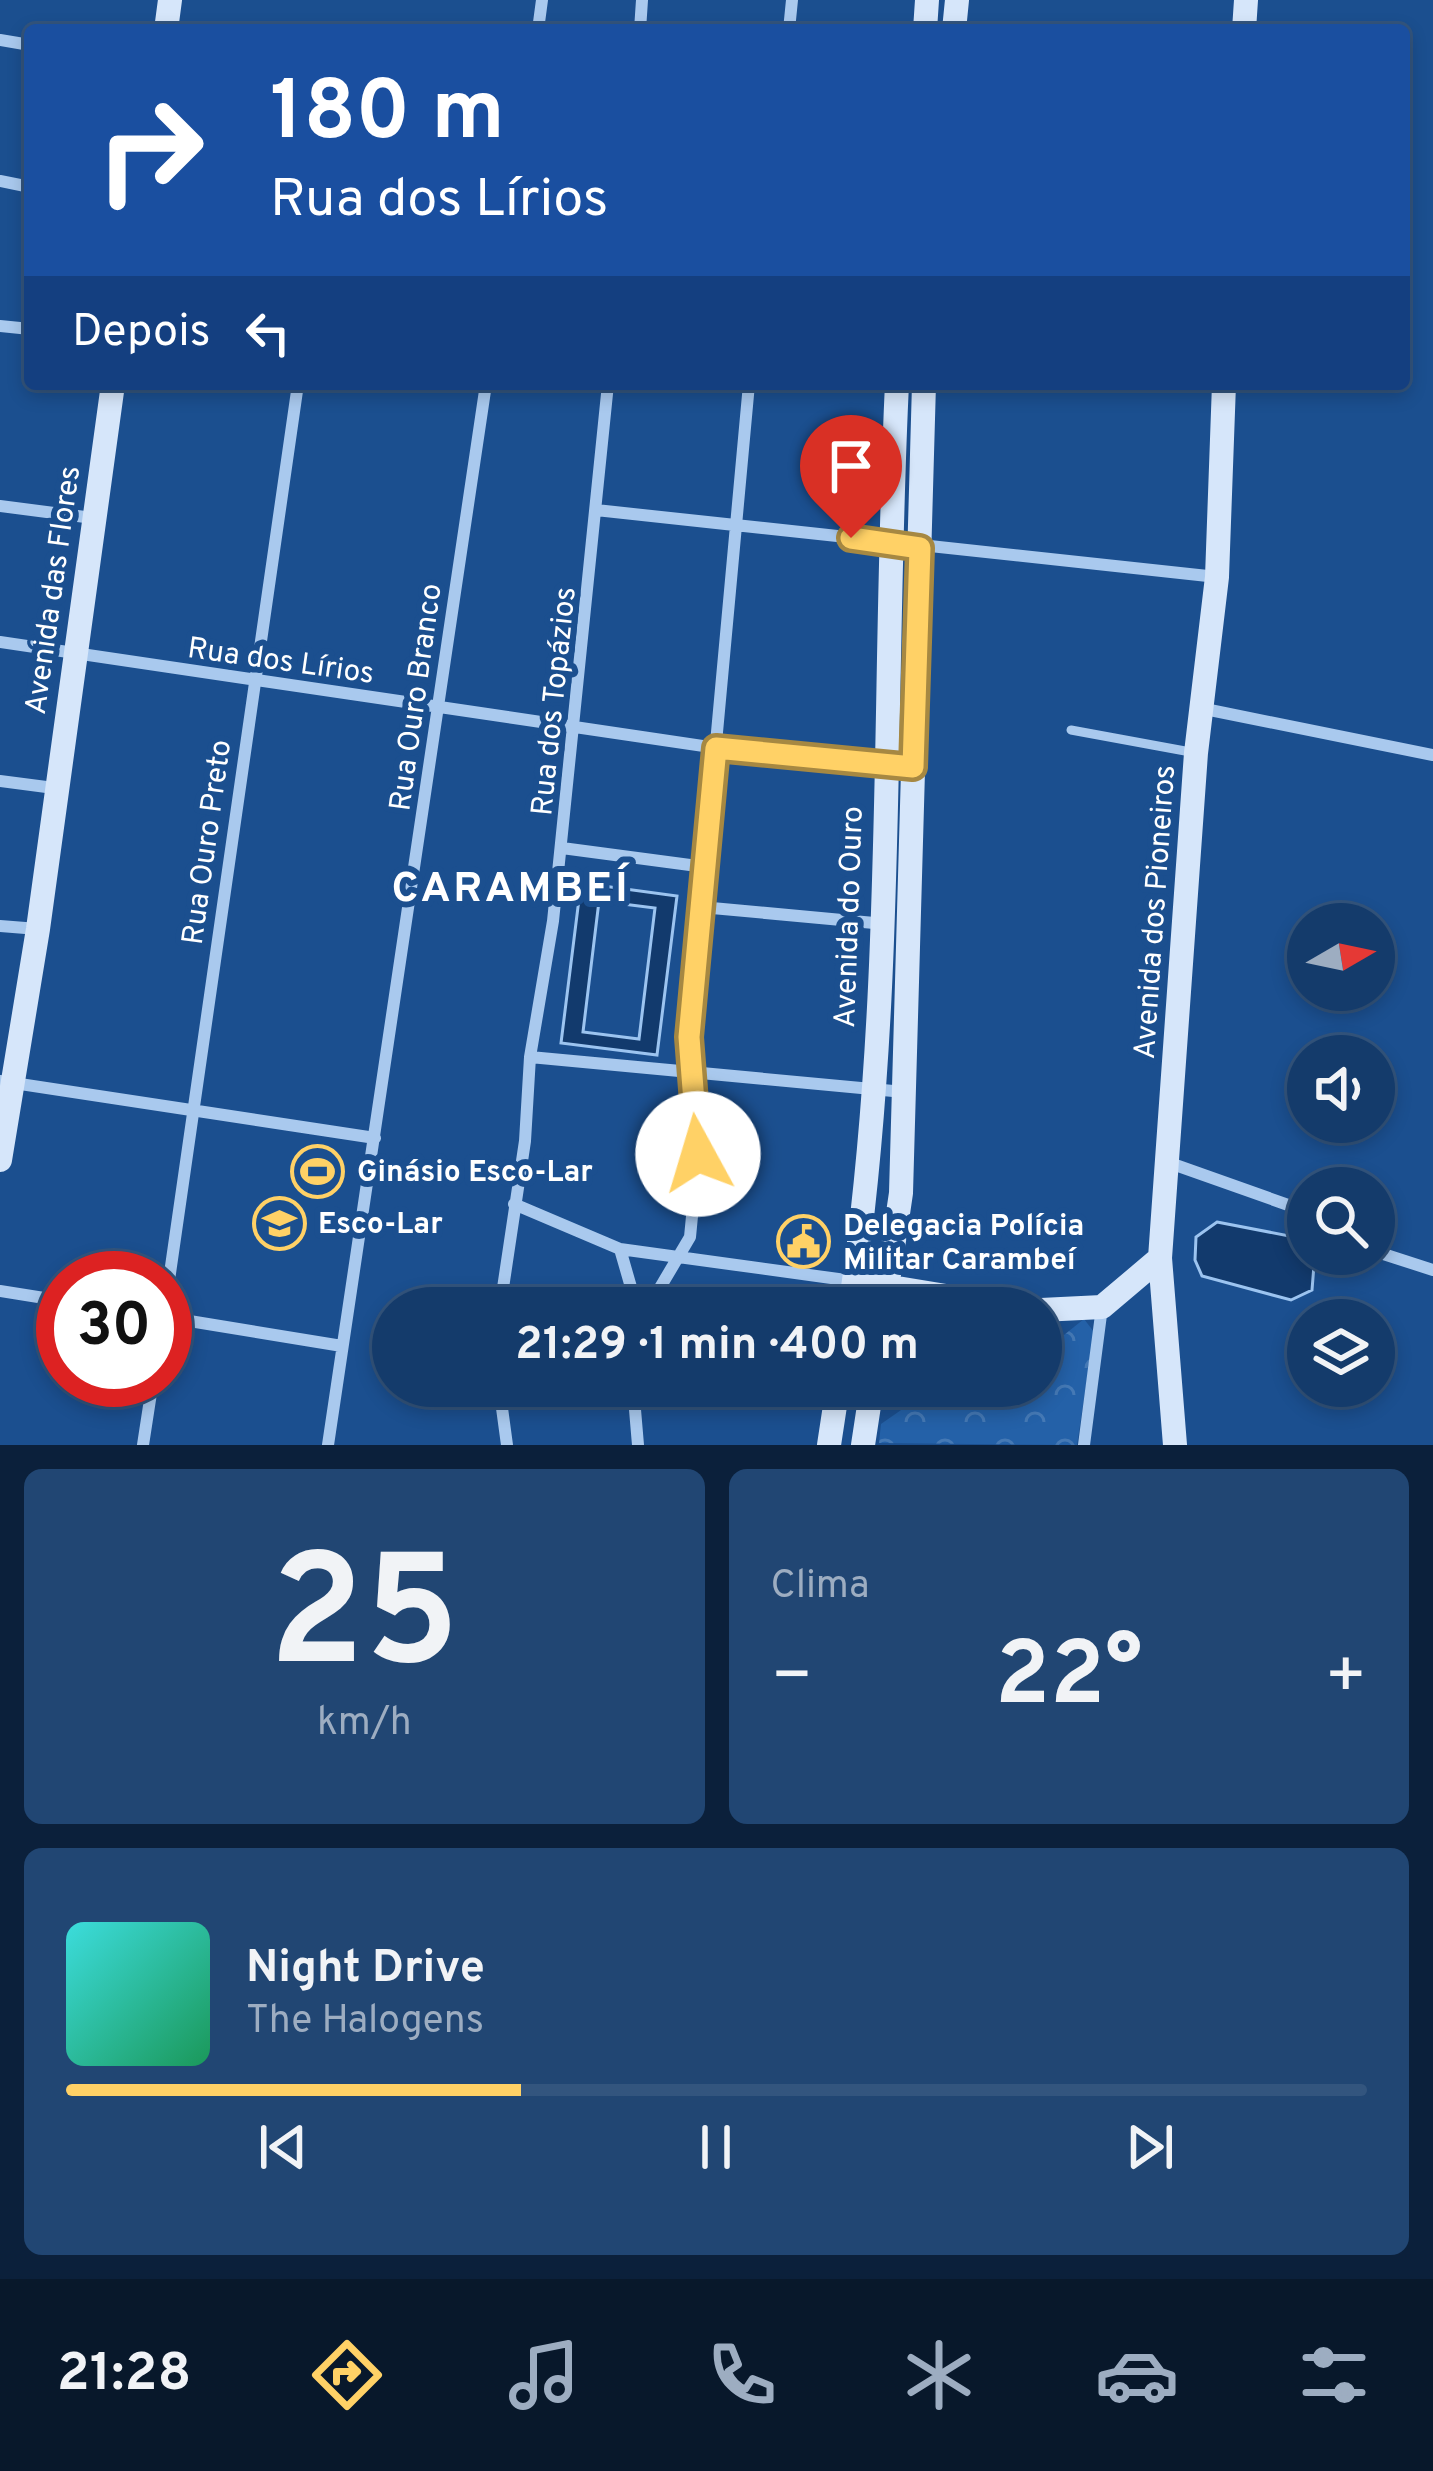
<!DOCTYPE html>
<html lang="pt">
<meta charset="utf-8">
<style>
body{margin:0;font-family:Overpass,sans-serif;background:#214673;color:#f1f3f6;height:100vh;display:flex;flex-direction:column;font-size:45px;white-space:nowrap}
*{box-sizing:border-box;margin:0}
p{font-size:39px;color:#9dadc1}
.icon{flex:none;width:66px;height:66px;fill:none;stroke:currentColor;stroke-width:2;stroke-linecap:round;stroke-linejoin:round}
.map{position:relative;height:1445px;overflow:hidden}
.drawer{display:flex;flex-direction:column;gap:24px;padding:24px;background:#0b203b;flex:1}
.drawer>*{flex:none}
.guide{position:absolute;left:24px;top:24px;width:1386px;height:366px;border-radius:12px;box-shadow:0 6px 18px #0003,0 0 0 3px #33557e;background:#1a4fa0;color:#fff;overflow:hidden}
.needle{width:78px;rotate:81deg}
.tools{position:absolute;left:1287px;top:903px;display:grid;gap:24px}
.tools a{display:grid;place-items:center;width:108px;height:108px;border-radius:50%;background:#143b6b;box-shadow:0 6px 18px #0003,0 0 0 3px #33557e;font-size:60px}
.speed{position:absolute;left:36px;top:1251px;display:flex;gap:24px;font-size:60px;font-weight:700;text-align:center}
.speed>*{display:grid;place-content:center;width:156px;height:156px;border-radius:50%;background:#143b6b;box-shadow:0 6px 18px #0003,0 0 0 3px #33557e;line-height:1}
.speed .limit{border:18px solid #d22;background:#fff;color:#111}
.pin{position:absolute;display:grid;place-items:center;width:102px;height:102px;color:#fff;margin:-123px -51px;border-radius:50% 50% 50% 0;rotate:-45deg;box-shadow:0 0 12px #0007}
.pin .icon{rotate:45deg}
.me{position:absolute;width:132px;margin:-66px;rotate:354deg;stroke-linejoin:round;filter:drop-shadow(0 0 9px #0008)}
.turn{display:flex;align-items:center;gap:42px;height:252px;padding:0 48px;font-size:54px}
.turn .icon{width:156px;height:156px;stroke-width:2.5}
.turn b{display:block;font-size:84px;line-height:102px}
.then{display:flex;align-items:center;height:114px;padding:0 48px;background:#0003;gap:24px;font-size:45px}
.big{font-size:90px;font-weight:700;line-height:1.1}
.drawer .card{flex:1;display:flex;flex-direction:column;justify-content:center;gap:18px;min-width:0;padding:0 42px;border-radius:18px;background:#214673}
.drawer .dial{align-items:center;gap:0}
.dial b{font-size:156px;line-height:1}
.song{display:flex;align-items:center;gap:36px}
.cover{width:144px;height:144px;border-radius:18px;background:linear-gradient(135deg,hsl(180 70% 55%),hsl(150 70% 35%))}
.played{height:12px;border-radius:6px;background:linear-gradient(90deg,#ffd166 35%,#33557e 35%)}
.keys{display:flex;justify-content:space-around;direction:ltr}
.heat{display:flex;justify-content:space-between;align-items:center;font-size:66px;direction:ltr}
.drawer .tiles{flex:1;display:grid;gap:24px;grid-template-columns:1fr 1fr}
.card:last-child{grid-column:span 2}
.trip{position:absolute;left:372px;top:1287px;width:690px;height:120px;border-radius:60px;background:#143b6b;box-shadow:0 6px 18px #0003,0 0 0 3px #33557e;font-weight:700;line-height:120px;text-align:center}
.tab-bar{display:flex;height:192px;justify-content:space-around;align-items:center;background:#08182b;color:#9dadc1}
.tab-bar .icon{width:84px;height:84px}
.tab-bar .selected{color:#ffd166}
.tab-bar b{font-size:54px;color:#f1f3f6}
.map>svg:first-child{display:block}
.park{fill:url(#park-crowns)}
.water{fill:#123a6d;stroke:#9cc4f0;stroke-width:3;fill-rule:evenodd}
.lines{fill:none;stroke-linecap:round;stroke-linejoin:round}
.lane{stroke:#a9c9ee;stroke-width:9}
.street{stroke:#a9c9ee;stroke-width:12}
.secondary{stroke:#d6e6fa;stroke-width:24}
.route-casing{stroke:#a68842;stroke-width:30}
.route{stroke:#ffd166;stroke-width:21}
.labels{text-anchor:middle;stroke-width:12;stroke-linejoin:round;paint-order:stroke}
.street-label{font-size:30px;fill:#fff;stroke:#1b4f8f}
.poi-label{font-size:30px;font-weight:bold;fill:#fff;stroke:#1b4f8f;text-anchor:start}
.district-label{font-size:42px;font-weight:bold;letter-spacing:3px;fill:#fff;stroke:#1b4f8f}
</style>
<div class="map">
<svg width="1433" height="1445" viewBox="0 0 1433 1445">
<defs>
<pattern id="park-crowns" width="20" height="18" patternUnits="userSpaceOnUse" patternTransform="scale(3)"><rect width="20" height="18" fill="#2461a8"/><path d="M2 6a3 3 0 1 1 6 0M12 15a3 3 0 1 1 6 0" fill="none" stroke="#4579b5"/></pattern>
</defs>
<rect width="100%" height="100%" fill="#1b4f8f"/>
<path class="park" d="M1084,1319L1094,1332L1077,1445L879,1443L881,1424L904,1408L907,1386H1041V1332L1064,1335Z"/>
<path class="water" d="M581,883L677,896L657,1055L561,1043ZM599,901L655,908L639,1039L583,1032Z
M1217,1222L1305,1239L1314,1265L1312,1290L1291,1300L1202,1276L1195,1260L1196,1237Z"/>
<g class="lines">
<path class="lane" d="M1071,730L1196,753"/>
<path class="street" d="M538,30L542,0
M640,30L642,0
M789,30L792,0
M0,40L30,45
M0,181L30,187
M0,326L30,329
M0,506L93,518
M596,510L1217,577
M0,642L791,759L890,765
M1200,708L1433,755
M0,781L54,788
M562,848L705,867
M701,907L885,924
M0,926L38,929
M530,1057L904,1092
M0,1081L375,1138
M1167,1162L1308,1212
M514,1204L620,1249L853,1281
M620,1249L637,1308
M1374,1251L1433,1270
M0,1291L63,1301
M165,1308L298,384
M500,1308L525,1141L530,1057L553,921L608,384
M648,1308L690,1237L698,1154L689,1037L749,384
M165,1317L342,1346
M499,1386L507,1445
M633,1386L638,1445
M143,1445L153,1380
M328,1445L486,384
M1084,1445L1102,1307"/>
<path class="secondary" d="M166,30L170,0
M925,30L927,0
M954,30L957,0
M1244,30L1246,0
M0,1160L38,929L113,384
M854,1281L1019,1308
M850,1308C896,1004 882,691 897,384
M884,1308L901,1193L924,384
M1041,1310L1102,1307L1160,1258
M829,1445L838,1386
M863,1445L872,1386
M1175,1445L1160,1258L1196,753L1217,577L1224,384"/>
</g>
<g class="lines">
<defs>
<path id="route" d="M698,1154L689,1037L716,748L913,767L920,548L851,538"/>
</defs>
<use href="#route" class="route-casing"/>
<use href="#route" class="route"/>
</g>
<defs>
<symbol id="stadium-ring" viewBox="-11 -11 22 22"><circle r="9.5" fill="#1b4f8f" stroke="#ffd166" stroke-width="1.5"/><path d="M0-5a6.5 5 0 1 0 0 10a6.5 5 0 1 0 0-10ZM-3.5-1.8h7v3.6h-7Z" fill="#ffd166"/></symbol>
<symbol id="school-ring" viewBox="-11 -11 22 22"><circle r="9.5" fill="#1b4f8f" stroke="#ffd166" stroke-width="1.5"/><path d="M0-5L7-2L0 1L-7-2ZM-4 1L0 2.5L4 1V4Q0 6-4 4Z" fill="#ffd166"/></symbol>
<symbol id="civic-ring" viewBox="-11 -11 22 22"><circle r="9.5" fill="#1b4f8f" stroke="#ffd166" stroke-width="1.5"/><path d="M-.6-6.5H3V-4.5H.6V-3L4-1V1h2V6H-6V1h2V-1L-.6-3ZM-1.2 2.5V6h2.4V2.5Z" fill="#ffd166"/></symbol>
</defs>
<g fill-rule="evenodd">
<use href="#stadium-ring" x="288" y="1142" width="59" height="59"/>
<use href="#school-ring" x="250" y="1194" width="59" height="59"/>
<use href="#civic-ring" x="774" y="1212" width="59" height="59"/>
</g>
<g class="labels">
<g class="street-label">
<text transform="translate(52 590) rotate(-82)" y="10">Avenida das Flores</text>
<text transform="translate(281 660) rotate(8)" y="10">Rua dos Lírios</text>
<text transform="translate(415 697) rotate(-82)" y="10">Rua Ouro Branco</text>
<text transform="translate(553 701) rotate(-84)" y="10">Rua dos Topázios</text>
<text transform="translate(206 842) rotate(-82)" y="10">Rua Ouro Preto</text>
<text transform="translate(1154 912) rotate(-86)" y="10">Avenida dos Pioneiros</text>
<text transform="translate(848 917) rotate(-88)" y="10">Avenida do Ouro</text>
</g>
<g class="poi-label">
<text x="357" y="1181">Ginásio Esco-Lar</text>
<text x="318" y="1233">Esco-Lar</text>
<text x="843" y="1235">Delegacia Polícia<tspan x="843" dy="34">Militar Carambeí</tspan></text>
</g>
<g class="district-label">
<text x="511" y="901">CARAMBEÍ</text>
</g>
</g>
</svg>
<div class="tools">
<a><svg class="needle" viewBox="-14 -14 28 28"><path d="M0-13l5 13h-10z" fill="#e53935"/><path d="M0 13l5-13h-10z" fill="#9dadc1"/></svg></a>
<a><svg class="icon" aria-label="sound" viewBox="0 0 24 24"><path d="M4 9h4l5-4v14l-5-4H4zM17 9q2 3 0 6"/></svg></a>
<a><svg class="icon" aria-label="search" viewBox="0 0 24 24"><circle cx="10" cy="10" r="6"/><path d="M15 15l6 6"/></svg></a>
<a><svg class="icon" aria-label="layers" viewBox="0 0 24 24"><path d="M12 4l9 5-9 5-9-5zM3 14l9 5 9-5"/></svg></a>
</div>
<div class="speed"><div class="limit">30</div></div>
<div class="pin" style="left:851px;top:538px;background:#d93025"><svg class="icon" aria-label="arrive" viewBox="0 0 24 24"><path d="M6 21V4h12l-3 4 3 4H6"/></svg></div>
<svg class="me" style="left:698px;top:1154px" viewBox="-20 -20 40 40"><circle r="19" fill="#fff"/><path d="M0-13L10 11 0 6-10 11z" fill="#ffd166"/></svg>
<div class="trip">21:29 · 1 min · 400 m</div>
<div class="guide">
<div class="turn"><svg class="icon" aria-label="right" viewBox="0 0 24 24"><path d="M7 20v-9h11M14 6l5 5-5 5"/></svg><div><b>180 m</b>Rua dos Lírios</div></div>
<div class="then">Depois<svg class="icon" aria-label="left" viewBox="0 0 24 24"><path d="M17 20v-9H6M10 6l-5 5 5 5"/></svg></div>
</div>
</div>
<section class="drawer">
<div class="tiles">
<div class="card dial"><b>25</b><p>km/h</p></div>
<div class="card"><p>Clima</p>
<div class="heat"><a>−</a><b class="big">22°</b><a>+</a></div>
</div>
<div class="card">
<div class="song"><i class="cover"></i><div><b>Night Drive</b><p>The Halogens</p></div></div>
<div class="played"></div>
<div class="keys"><svg class="icon" aria-label="previous" viewBox="0 0 24 24"><path d="M18 5L8 12l10 7zM5 5v14"/></svg><svg class="icon" aria-label="pause" viewBox="0 0 24 24"><path d="M8 5v14M16 5v14"/></svg><svg class="icon" aria-label="next" viewBox="0 0 24 24"><path d="M6 5l10 7-10 7zM19 5v14"/></svg></div>
</div>
</div>
</section>
<nav class="tab-bar">
<b>21:28</b>
<svg class="icon selected" aria-label="directions" viewBox="0 0 24 24"><path d="M12 3l9 9-9 9-9-9zM9 14v-3h6M13 9l2 2-2 2"/></svg>
<svg class="icon" aria-label="music" viewBox="0 0 24 24"><path d="M9 18V5l10-2v13"/><circle cx="6" cy="18" r="3"/><circle cx="16" cy="16" r="3"/></svg>
<svg class="icon" aria-label="phone" viewBox="0 0 24 24"><path d="M5 4h4l2 5-3 2q2 4 5 5l2-3 5 2v4C11 20 4 13 5 4z"/></svg>
<svg class="icon" aria-label="climate" viewBox="0 0 24 24"><path d="M12 3v18M4 7l16 10M4 17L20 7"/></svg>
<svg class="icon" aria-label="car" viewBox="0 0 24 24"><path d="M5 17H2v-5l4-1 3-4h7l3 4 3 1v5h-3M9 17h6M6 11h13"/><circle cx="7" cy="17" r="2"/><circle cx="17" cy="17" r="2"/></svg>
<svg class="icon" aria-label="filters" viewBox="0 0 24 24"><path d="M4 7h16M4 17h16"/><circle cx="9" cy="7" r="2"/><circle cx="15" cy="17" r="2"/></svg>
</nav>
